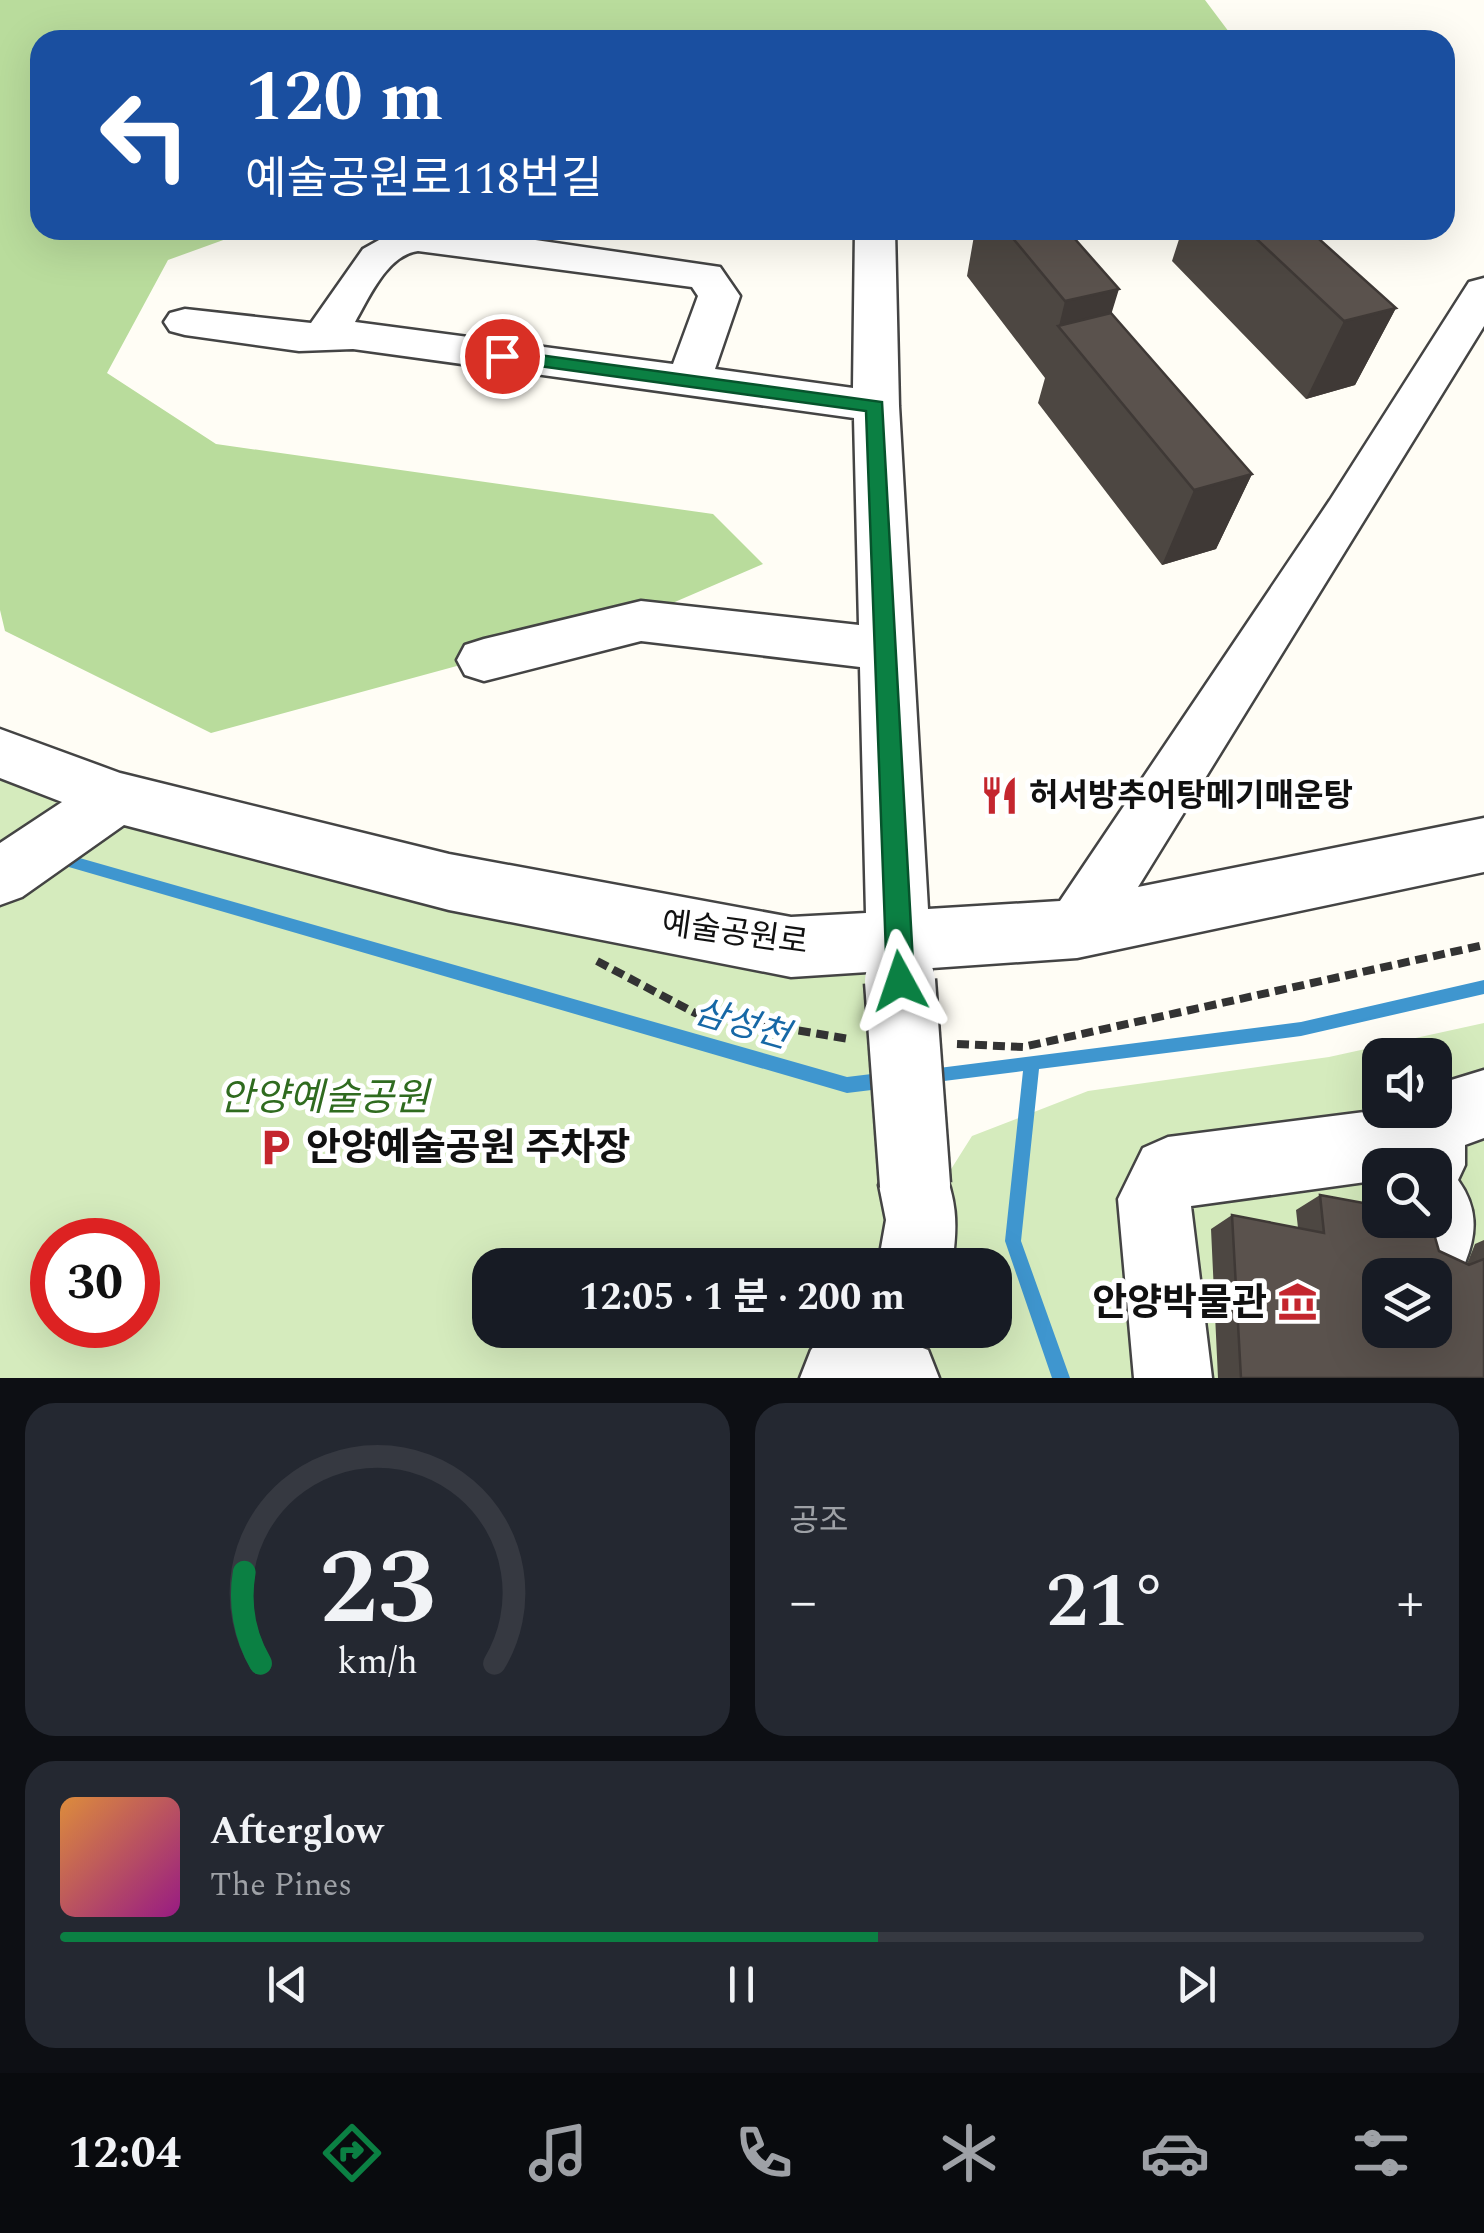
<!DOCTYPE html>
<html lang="ko">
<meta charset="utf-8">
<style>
body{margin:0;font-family:Spectral,"Noto Sans KR",serif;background:#242831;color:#f1f3f6;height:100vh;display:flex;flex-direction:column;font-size:38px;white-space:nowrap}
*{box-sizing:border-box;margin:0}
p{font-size:32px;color:#9ea1a6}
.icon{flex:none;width:55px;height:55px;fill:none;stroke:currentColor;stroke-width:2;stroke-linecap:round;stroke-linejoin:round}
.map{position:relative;height:1378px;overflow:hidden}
.panel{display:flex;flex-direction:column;gap:25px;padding:25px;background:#0d0f14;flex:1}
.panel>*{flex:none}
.hud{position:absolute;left:30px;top:30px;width:1425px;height:210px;border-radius:30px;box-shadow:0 10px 40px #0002;background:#1a4fa0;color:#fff;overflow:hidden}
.fabs{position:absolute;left:1362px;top:1038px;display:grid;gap:20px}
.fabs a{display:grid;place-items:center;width:90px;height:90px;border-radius:20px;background:#171b24;box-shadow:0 10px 40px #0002;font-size:50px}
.speed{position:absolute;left:30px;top:1218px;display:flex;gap:20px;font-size:50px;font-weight:700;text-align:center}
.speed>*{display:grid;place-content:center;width:130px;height:130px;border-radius:50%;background:#171b24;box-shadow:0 10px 40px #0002;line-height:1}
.speed .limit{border:15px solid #d22;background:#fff;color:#111}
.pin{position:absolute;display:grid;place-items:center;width:85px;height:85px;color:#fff;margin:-42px;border:5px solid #fff;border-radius:50%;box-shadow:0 2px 10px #0007}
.me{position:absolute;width:110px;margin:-55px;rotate:355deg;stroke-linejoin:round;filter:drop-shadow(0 0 8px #0008)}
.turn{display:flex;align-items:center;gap:35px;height:210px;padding:0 50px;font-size:45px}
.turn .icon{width:130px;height:130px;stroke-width:2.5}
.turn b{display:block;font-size:70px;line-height:85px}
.big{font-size:75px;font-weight:700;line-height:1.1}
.panel .tile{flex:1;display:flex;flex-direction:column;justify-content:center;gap:15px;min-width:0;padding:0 35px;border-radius:30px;background:#242831}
.panel .dial{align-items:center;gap:0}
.dial svg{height:260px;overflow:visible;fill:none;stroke:#363941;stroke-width:7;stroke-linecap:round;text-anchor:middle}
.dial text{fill:#f1f3f6;stroke:none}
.song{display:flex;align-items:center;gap:30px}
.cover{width:120px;height:120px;border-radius:15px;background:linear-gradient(135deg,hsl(30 70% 55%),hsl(310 70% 35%))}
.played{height:10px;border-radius:5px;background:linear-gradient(90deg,#0b8043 60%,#363941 60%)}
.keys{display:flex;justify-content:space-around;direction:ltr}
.heat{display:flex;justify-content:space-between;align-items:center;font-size:55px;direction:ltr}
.panel .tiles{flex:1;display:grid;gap:25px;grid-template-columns:1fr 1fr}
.tile:last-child{grid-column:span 2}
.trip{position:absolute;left:472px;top:1248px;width:540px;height:100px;border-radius:30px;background:#171b24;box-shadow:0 10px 40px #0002;font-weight:700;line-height:100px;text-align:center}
.dock{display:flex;height:160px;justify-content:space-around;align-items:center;background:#090b0e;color:#9ea1a6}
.dock .icon{width:70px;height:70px}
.dock .active{color:#0b8043}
.dock b{font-size:45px;color:#f1f3f6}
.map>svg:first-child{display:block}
.green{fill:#d5ebbd;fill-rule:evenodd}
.forest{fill:#b9dc9c}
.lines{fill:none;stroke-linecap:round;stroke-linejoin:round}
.stream{fill:#3f96cf;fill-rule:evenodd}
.minor-casing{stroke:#444;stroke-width:5}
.path{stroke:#333;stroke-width:8;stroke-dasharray:12 6;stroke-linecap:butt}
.minor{fill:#fff;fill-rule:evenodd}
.minor-bridge-casing{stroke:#444;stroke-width:75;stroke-linecap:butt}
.minor-bridge{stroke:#fff;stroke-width:70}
.wall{fill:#4d4742}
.shaded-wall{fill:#3f3936}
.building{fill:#5a524d;stroke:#3f3936;stroke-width:2.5;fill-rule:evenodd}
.route{fill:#0b8043;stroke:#07532c;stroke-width:2.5}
.labels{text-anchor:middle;stroke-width:10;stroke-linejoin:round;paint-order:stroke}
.poi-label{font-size:32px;font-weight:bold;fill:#111;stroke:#fff;text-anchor:start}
.street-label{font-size:32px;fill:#111;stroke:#fff}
.water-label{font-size:35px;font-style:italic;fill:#1768a6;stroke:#fff}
.near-park-label{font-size:38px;font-style:italic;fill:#2f6b1f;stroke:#fff}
.near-poi-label{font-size:38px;font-weight:bold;fill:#111;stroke:#fff;text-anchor:start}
</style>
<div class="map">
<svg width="1484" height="1378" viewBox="0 0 1484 1378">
<rect width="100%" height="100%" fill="#fffdf5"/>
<path class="green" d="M0,758L61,784L895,946L913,1265H490V1330H876L842,1378H0ZM52,1240H138V1325H52Z
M1484,1023V1378H872L906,1330H995V1265H938L936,1193L972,1136L1088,1091L1329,1057ZM1380,1055H1435V1110H1380ZM1380,1165H1435V1220H1380ZM1380,1275H1435V1330H1380Z"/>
<path class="forest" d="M0,0H1205L1235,40H40V230H251L168,260L107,373L216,444L713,514L763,564L647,614L211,733L5,631L0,610Z"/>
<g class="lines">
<path class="stream" d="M55,851L847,1077L888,1072L893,1075L896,1080L893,1085L888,1088L847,1093L55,863L50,861L48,857L50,853Z
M1484,980V994L1301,1036L1039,1069L1021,1241L1070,1378H1052L1005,1241L1023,1071L928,1083L923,1080L920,1075L923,1070L1301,1022Z"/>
<defs>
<path id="minor" d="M397,230L495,234L720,267L740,296L715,369L853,388L855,230H895L899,406L928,909L1060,901L1330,500L1469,282L1484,278V326L1138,887L1484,818V872L1077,958L932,968L923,998L900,1007L877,998L868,972L791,977L449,910L124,825L22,897L0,905V843L62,802L0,778V729L120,773L449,854L791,917L866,913L860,667L641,641L484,681L465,675L457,660L465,645L484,639L641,601L859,625L854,418L353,349L299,351L185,335L170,331L164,322L170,313L185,309L311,323L363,249ZM418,251L692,287L698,296L673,364L355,322C369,298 387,255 418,251Z
M1484,1070V1138L1465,1145V1165L1458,1180C1478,1208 1477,1233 1465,1263L1439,1274L1413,1263L1400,1220H1435V1165H1380V1180L1191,1206L1212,1378H1134L1118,1199L1143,1148L1168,1137L1380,1110H1435V1085Z
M915,1149L940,1160C957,1200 958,1222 952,1265H878L886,1220L879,1185L890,1160Z
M827,1330H912L907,1342L928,1350L939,1378H800L811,1350Z"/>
</defs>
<use href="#minor" class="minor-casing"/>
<path class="path" d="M597,961L695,1013L849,1039
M957,1044L1023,1047L1484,945"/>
<use href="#minor" class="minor"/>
<defs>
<path id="minor-bridge" d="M900,981L915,1185"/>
</defs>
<use href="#minor-bridge" class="minor-bridge-casing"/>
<use href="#minor-bridge" class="minor-bridge"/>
</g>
<path class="wall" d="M975,230H1067L1111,314L1252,474L1216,549L1162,565L1038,403L1045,378L967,276Z
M1182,230H1309L1396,308L1355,385L1306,399L1172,261Z
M1320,1195L1467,1264L1475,1244L1484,1240V1378H1218L1211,1229L1232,1215L1298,1228L1296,1210Z"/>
<path class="shaded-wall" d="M1119,289L1095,367L1059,326L1065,301Z
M1396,308L1355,385L1306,399L1344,321Z
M1252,474L1216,549L1162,565L1194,490Z"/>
<path class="building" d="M1006,230H1067L1119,289L1065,301Z
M1247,230H1309L1396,308L1344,321Z
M1111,313L1252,474L1194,490L1058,326Z
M1320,1195L1380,1206V1220H1430L1439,1251L1469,1265L1484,1259V1378H1241L1232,1215L1324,1233ZM1380,1275H1435V1330H1380Z"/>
<path class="route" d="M502,350L882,402L914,981L910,990L900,994L891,990L887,981L866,411L496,360L493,356Z"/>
<defs>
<symbol id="restaurant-bare" viewBox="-9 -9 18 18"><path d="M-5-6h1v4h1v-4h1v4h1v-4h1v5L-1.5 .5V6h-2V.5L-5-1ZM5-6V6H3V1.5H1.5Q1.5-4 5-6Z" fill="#c4262e" stroke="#fff" stroke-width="2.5" paint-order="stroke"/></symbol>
<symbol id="parking-bare" viewBox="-9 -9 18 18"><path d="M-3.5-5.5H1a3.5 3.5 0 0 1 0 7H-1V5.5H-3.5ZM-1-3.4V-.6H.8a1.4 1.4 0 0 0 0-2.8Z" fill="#c4262e" stroke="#fff" stroke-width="2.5" paint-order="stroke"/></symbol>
<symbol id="museum-bare" viewBox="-9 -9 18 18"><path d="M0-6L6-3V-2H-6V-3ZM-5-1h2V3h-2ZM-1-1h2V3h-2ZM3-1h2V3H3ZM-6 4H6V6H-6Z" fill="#c4262e" stroke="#fff" stroke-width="2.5" paint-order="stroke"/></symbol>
</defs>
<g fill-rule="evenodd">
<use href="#restaurant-bare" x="972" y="768" width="55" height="55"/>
<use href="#parking-bare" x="248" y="1120" width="55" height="55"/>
<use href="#museum-bare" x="1270" y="1274" width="55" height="55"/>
</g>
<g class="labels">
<g class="poi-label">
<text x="1029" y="806">허서방추어탕메기매운탕</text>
</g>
<g class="street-label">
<text transform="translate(735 932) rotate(8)" y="11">예술공원로</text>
</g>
<g class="water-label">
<text transform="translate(742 1023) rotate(16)" y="12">삼성천</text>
</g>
<g class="near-park-label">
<text x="324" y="1110">안양예술공원</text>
</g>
<g class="near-poi-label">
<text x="306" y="1160">안양예술공원 주차장</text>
<text x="1267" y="1315" text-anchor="end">안양박물관</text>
</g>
</g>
</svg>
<div class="fabs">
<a><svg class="icon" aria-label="sound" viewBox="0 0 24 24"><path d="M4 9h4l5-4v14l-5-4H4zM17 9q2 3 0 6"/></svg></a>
<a><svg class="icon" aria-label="search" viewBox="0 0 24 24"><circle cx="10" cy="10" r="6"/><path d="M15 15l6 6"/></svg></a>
<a><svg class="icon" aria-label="layers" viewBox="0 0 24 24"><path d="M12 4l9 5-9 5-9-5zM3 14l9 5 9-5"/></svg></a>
</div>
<div class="speed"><div class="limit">30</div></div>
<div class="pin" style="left:502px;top:356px;background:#d93025"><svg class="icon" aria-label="arrive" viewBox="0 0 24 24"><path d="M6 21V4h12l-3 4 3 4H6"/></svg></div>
<svg class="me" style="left:900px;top:981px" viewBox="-20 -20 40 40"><path d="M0-17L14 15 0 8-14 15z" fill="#0b8043" stroke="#fff" stroke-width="4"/></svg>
<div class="trip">12:05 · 1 분 · 200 m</div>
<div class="hud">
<div class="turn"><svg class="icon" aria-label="left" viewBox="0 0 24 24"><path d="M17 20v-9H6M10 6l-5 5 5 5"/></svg><div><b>120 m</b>예술공원로118번길</div></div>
</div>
</div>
<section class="panel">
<div class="tiles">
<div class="tile dial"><svg viewBox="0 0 100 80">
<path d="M14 69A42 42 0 1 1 86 69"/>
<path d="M14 69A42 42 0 0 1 9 41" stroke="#0b8043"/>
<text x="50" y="56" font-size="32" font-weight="700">23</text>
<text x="50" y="72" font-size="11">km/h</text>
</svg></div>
<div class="tile"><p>공조</p>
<div class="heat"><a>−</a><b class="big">21°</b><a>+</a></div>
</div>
<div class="tile">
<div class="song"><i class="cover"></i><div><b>Afterglow</b><p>The Pines</p></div></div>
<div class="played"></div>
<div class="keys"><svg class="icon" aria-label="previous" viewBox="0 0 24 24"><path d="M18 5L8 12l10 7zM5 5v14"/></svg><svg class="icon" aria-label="pause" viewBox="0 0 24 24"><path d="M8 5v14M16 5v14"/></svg><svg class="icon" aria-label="next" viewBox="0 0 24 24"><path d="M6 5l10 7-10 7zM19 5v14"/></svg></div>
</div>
</div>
</section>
<nav class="dock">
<b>12:04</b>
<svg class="icon active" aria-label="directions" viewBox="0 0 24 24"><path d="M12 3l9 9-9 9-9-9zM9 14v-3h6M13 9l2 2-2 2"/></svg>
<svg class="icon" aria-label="music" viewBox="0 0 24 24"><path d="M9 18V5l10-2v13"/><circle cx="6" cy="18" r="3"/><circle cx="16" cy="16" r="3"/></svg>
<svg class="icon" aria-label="phone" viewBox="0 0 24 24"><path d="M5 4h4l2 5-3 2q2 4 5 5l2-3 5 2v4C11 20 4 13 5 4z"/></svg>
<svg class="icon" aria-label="climate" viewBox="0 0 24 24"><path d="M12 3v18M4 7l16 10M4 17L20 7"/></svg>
<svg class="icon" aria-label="car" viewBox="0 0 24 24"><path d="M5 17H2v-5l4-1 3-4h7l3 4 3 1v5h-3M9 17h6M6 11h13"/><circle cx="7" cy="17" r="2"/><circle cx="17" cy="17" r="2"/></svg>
<svg class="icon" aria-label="filters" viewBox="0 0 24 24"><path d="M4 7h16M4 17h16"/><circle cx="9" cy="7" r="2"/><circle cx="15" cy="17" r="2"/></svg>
</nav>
